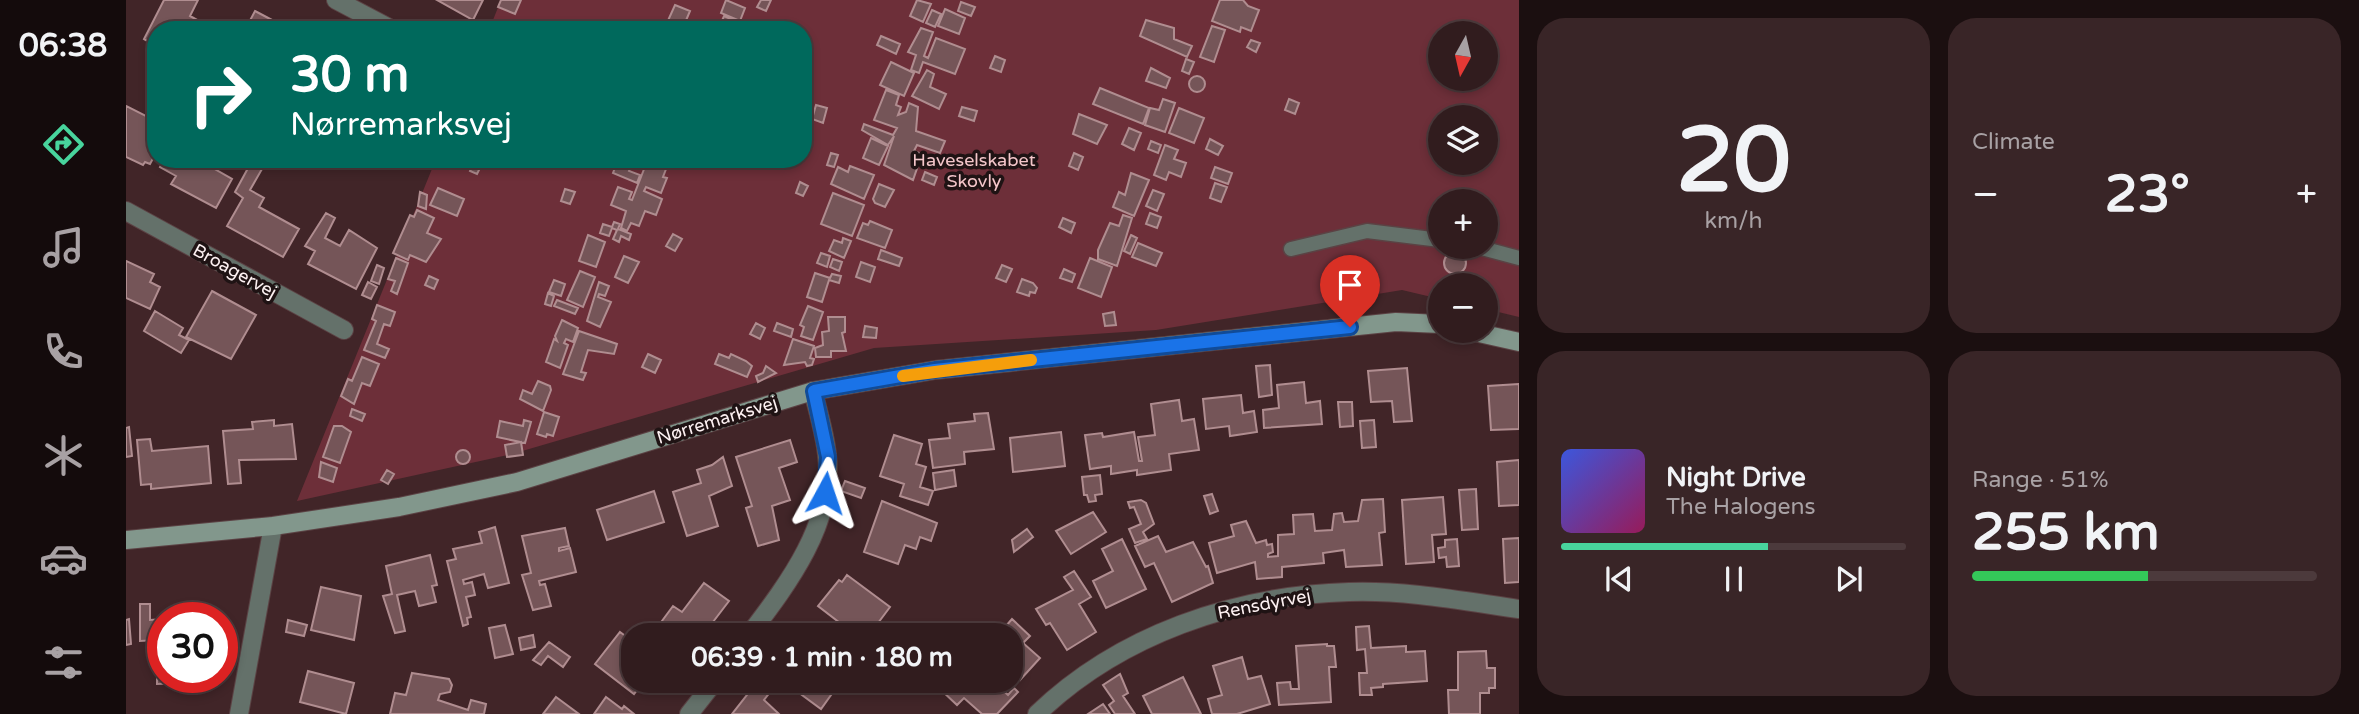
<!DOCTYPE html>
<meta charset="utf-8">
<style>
body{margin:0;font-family:"Varela Round",sans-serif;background:#392527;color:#f1f3f6;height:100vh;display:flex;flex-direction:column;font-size:26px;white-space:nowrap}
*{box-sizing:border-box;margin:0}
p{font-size:23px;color:#a8a1a4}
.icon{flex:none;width:38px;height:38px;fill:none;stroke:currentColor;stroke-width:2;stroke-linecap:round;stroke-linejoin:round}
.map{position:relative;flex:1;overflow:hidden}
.side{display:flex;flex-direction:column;gap:18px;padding:18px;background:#1b0f10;width:840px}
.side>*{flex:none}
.banner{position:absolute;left:21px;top:21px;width:665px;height:147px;border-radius:28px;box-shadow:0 4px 10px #0003,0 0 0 2px #4c3a3c;background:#00695c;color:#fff;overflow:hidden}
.needle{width:46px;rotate:188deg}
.tools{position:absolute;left:1302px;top:21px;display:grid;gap:14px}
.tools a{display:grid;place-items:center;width:70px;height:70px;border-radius:50%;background:#311c1e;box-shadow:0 4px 10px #0003,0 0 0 2px #4c3a3c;font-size:35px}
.speed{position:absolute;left:21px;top:602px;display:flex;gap:14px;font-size:35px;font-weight:700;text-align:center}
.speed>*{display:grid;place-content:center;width:91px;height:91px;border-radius:50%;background:#311c1e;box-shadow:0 4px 10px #0003,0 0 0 2px #4c3a3c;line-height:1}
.speed .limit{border:10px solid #d22;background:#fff;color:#111}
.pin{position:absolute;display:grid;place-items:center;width:60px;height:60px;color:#fff;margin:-72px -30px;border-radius:50% 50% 50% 0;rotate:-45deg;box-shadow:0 0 7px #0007}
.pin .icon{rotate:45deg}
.me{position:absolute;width:77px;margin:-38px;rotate:5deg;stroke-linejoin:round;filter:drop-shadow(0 0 5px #0008)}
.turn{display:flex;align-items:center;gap:24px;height:147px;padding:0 28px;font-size:32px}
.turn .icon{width:91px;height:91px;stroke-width:2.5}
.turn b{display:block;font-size:49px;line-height:60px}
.big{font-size:52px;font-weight:800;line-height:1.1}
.side .widget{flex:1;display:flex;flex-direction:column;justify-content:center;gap:10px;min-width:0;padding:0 24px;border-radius:28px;background:#392527}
.side .dial{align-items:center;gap:0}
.dial b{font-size:91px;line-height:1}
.song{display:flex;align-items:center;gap:21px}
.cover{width:84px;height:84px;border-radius:10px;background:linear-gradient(135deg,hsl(230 70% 55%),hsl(330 70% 35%))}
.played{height:7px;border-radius:4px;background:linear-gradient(90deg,#48d49d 60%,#4c3a3c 60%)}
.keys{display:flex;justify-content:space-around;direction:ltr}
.heat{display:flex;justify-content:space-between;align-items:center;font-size:38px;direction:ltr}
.charge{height:10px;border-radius:5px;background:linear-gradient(90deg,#34c759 51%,#4c3a3c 0)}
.side .tiles{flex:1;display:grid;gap:18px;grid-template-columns:repeat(2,1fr)}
.trip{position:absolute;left:495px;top:623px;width:402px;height:70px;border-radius:28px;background:#311c1e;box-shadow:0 4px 10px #0003,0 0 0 2px #4c3a3c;font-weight:800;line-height:70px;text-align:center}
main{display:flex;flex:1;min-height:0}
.menu{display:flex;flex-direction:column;width:126px;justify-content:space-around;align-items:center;background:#140b0c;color:#a8a1a4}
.menu .icon{width:49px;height:49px}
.menu .on{color:#48d49d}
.menu b{font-size:32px;color:#f1f3f6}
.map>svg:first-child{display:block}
.green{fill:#6d2f39;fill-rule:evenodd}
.building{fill:#755558;stroke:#b08d90;stroke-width:2}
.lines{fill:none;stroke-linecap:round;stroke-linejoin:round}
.lane-casing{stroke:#5b4244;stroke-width:17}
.street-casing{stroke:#5b4244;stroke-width:20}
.secondary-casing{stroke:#5b4244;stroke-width:20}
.lane{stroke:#64716a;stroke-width:14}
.street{stroke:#64716a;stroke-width:18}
.secondary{stroke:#82978c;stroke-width:18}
.route-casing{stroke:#114b97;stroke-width:18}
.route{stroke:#1a73e8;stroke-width:12}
.slow{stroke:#f59e0b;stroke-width:12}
.labels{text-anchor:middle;stroke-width:7;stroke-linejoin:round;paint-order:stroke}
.park-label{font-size:18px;fill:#f4c6ca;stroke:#1f1314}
.street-label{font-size:18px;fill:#fdf1f2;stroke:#1f1314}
</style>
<main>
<nav class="menu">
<b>06:38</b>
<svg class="icon on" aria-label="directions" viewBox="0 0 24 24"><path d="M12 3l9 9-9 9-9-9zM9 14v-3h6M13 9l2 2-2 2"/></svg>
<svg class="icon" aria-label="music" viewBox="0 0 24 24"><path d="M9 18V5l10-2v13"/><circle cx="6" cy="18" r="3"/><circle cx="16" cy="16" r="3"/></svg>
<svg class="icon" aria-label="phone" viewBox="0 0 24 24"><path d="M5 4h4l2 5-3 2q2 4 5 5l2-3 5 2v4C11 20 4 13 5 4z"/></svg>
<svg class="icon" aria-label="climate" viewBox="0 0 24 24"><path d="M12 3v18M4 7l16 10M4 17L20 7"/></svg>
<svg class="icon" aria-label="car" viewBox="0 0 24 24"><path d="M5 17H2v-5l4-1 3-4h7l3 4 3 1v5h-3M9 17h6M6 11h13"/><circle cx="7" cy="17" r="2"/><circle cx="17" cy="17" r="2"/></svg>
<svg class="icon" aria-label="filters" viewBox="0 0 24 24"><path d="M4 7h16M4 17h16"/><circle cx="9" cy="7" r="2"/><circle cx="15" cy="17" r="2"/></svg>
</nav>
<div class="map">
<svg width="1393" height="714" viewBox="0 0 1393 714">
<rect width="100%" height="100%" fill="#412528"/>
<path class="green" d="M375,0H1393V317L1360,309V285H1314V299L1276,290L1030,330L748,348L386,454L171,501L310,159H677V30H363ZM1314,33H1360V79H1314ZM1314,117H1360V163H1314ZM1314,201H1360V247H1314Z"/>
<path class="building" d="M38,0H72L64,16L84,27L82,30H30V46L18,39Z
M311,0H357L347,20Z
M375,0H395L389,14L372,7Z
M600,0L619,8L614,21L595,13Z
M635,0H645L640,11L631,7Z
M791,0L805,4L797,22L784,16Z
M1094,0H1117L1122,6L1133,10L1125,31L1115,27L1114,32L1086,21Z
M835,2L849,7L845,16L832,11Z
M549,5L564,11L556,30L540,25Z
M819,9L839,18L833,34L812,26Z
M806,10L815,14L809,27L800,23Z
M129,11L165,30H119Z
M598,16L618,25L616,30H592Z
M1020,20L1048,28V39L1066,46L1061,57L1014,36Z
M1086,26L1099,30L1088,62L1074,57Z
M795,28L807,32L798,56L802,58L810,38L839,49L829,74L797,62L793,73L785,70L790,55L782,52Z
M755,36L774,44L770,54L751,45Z
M1125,40L1134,43L1130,52L1121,47Z
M869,56L879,60L875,72L864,68Z
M1060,59L1068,62L1063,74L1056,71Z
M765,62L788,73L778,96L754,85Z
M1025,68L1044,78L1040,88L1020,81Z
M801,70L808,74L804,87L820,94L813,109L786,96Z
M1063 84a8 8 0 1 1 16 0a8 8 0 1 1-16 0Z
M974,88L1023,108L1017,124L967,104Z
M760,90L773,95L770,105L775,107L772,115L780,112L783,103L792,107L790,131L819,141L814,153L791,145L788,151L796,154L787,180L758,165L768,136L762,145L736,130L738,124L767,135L771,128L748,120Z
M1037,99L1049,103L1039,132L1019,125L1024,108L1033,110Z
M1163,99L1173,103L1169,114L1159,110Z
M690,105L701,108L697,123L686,119Z
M0,106L30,121V153L24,164L19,162L17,165L0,157Z
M836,107L851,111L848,121L833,116Z
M1053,108L1078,118L1068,143L1043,133Z
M953,114L981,125L971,144L947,134Z
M1003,128L1015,133L1008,150L996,144Z
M745,138L762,146L753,165L737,158Z
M1084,139L1097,146L1092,155L1080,149Z
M1025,141L1035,145L1032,153L1022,149Z
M1039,145L1052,150L1048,159L1060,163L1055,177L1043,172L1040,180L1028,175Z
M705,153L712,155L708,167L701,165Z
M948,153L957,157L952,170L943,166Z
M38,159H71L106,179L90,208L45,184L50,176L34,167Z
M127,159L140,162L124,190L138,198L133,207L173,229L157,257L101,226L117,198L109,192Z
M313,159H329L326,167L312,162Z
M349,159L357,162L351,174L344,171Z
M522,159H551L548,167L542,164L537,177L541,178L535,193L520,187L518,191L536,199L530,215L519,211L513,226L505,223L501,231L495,228L500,211L485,205L492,187L506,192L503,199L506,200Z
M492,160L505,165L503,171L514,175L511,183L487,173Z
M724,166L748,175L738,199L705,184L712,167L722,172Z
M1089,167L1106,173L1102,184L1085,178Z
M799,172L811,177L808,185L796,180Z
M1005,173L1023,180L1008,216L987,207L993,192L999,195Z
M674,182L682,186L677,196L670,193Z
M1089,183L1101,187L1095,202L1084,198Z
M753,184L768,190L759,207L749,203L747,199Z
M312,188L338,199L331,216L304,205Z
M439,189L449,192L444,204L435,201Z
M1027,190L1038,194L1031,211L1020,206Z
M294,192L301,195L300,209L292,206Z
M707,193L738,205L726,236L695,224Z
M291,210L308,218L301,233L315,239L300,262L284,255L282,260L267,253L284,215L288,217Z
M200,213L209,218L199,238L214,246L223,230L251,248L230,289L182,264L189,251L179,246Z
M1024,213L1035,217L1031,228L1020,224Z
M997,215L1006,218L991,266L972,259V250L984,223L993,226Z
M937,218L949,223L945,233L933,227Z
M744,221L766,230L759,248L731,238L737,223L742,225Z
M488,222L494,224L492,229L505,234L503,240L495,236L493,242L487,239L491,230L486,228L483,236L474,233L477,224L486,227Z
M547,234L556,239L549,251L540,246Z
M462,235L479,242L470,267L453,261Z
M1005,235L1011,238L1004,254L998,251Z
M717,238L725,241L718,258L703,251L708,240L716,243Z
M1012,243L1036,253L1030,266L1006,257Z
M755,250L776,258L773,266L752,259Z
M1318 263a11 11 0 1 1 22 0a11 11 0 1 1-22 0Z
M695,253L704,256L701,267L691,263Z
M498,256L513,262L502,283L489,277Z
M270,258L282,263L271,294L265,291L269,281L262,279Z
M964,258L986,267L975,297L952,288Z
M707,259L716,262L713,271L704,267Z
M0,261L28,274L24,282L34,287L24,309L0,298Z
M735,262L749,267L744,282L730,277Z
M251,265L258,268L253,284L245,281Z
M876,265L886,269L880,282L870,278Z
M938,269L949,274L946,282L934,278Z
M454,271L469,277L457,307L441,300Z
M689,273L704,278L706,274L715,276L713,283L703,280L696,302L681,297Z
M303,276L312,280L308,289L299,285Z
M896,279L907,283L911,288L909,293L904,292L903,296L891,292Z
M428,280L439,284L435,296L423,292Z
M242,282L251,287L245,299L236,295Z
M473,282L483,286L479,296L473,294L472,297L485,302L474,327L461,321Z
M86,291L130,315L105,359L60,337Z
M422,293L428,296L425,306L419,304Z
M431,300L452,308L449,314L428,306Z
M251,305L269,312L264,326L258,324L251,344L263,349L259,358L238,350L250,321L246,319Z
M682,306L697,312L687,340L675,336L678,327L674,325Z
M29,311L57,328L53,335L63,340L55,353L18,331Z
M988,312L990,325L979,326L977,314Z
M702,317H719V332L716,333L720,351H705V357H690L689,348L697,345L696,332L703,331Z
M436,320L452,328L447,342L440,339L438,343L442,345L434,368L420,362L428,339L431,341L429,336Z
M630,323L639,328L634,339L624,334Z
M651,323L667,329L665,337L648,331Z
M739,326L751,328L750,338L737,337Z
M453,331L491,344L488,354L462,350L455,372L460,373L457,380L437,374Z
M667,339L688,346L684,358L688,359L686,365L681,366L679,362L658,365Z
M522,354L535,360L529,373L516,367Z
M593,354L603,358L605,354L620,361L626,366L621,377L589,364Z
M236,357L253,364L244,386L236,383L228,404L215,396L222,379L226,381Z
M1144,365L1146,395L1133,397L1130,366Z
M640,366L650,373L632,382L630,376L637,373Z
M1281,368L1286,421L1268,422L1266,401L1245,402L1242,371Z
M412,381L424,386L425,390L417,411L394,399L397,390L406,394Z
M1178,382L1180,403L1194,401L1196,424L1138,428L1137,410L1153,408L1151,385Z
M1393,384V429L1365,430L1362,386Z
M1115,395L1117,413L1128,411L1131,432L1104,436L1103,426L1080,429L1077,399Z
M1053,400L1056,421L1068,419L1073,450L1043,454L1045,470L1011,475V470L985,474V466L964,469L959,435L976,433L977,437L1008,432L1013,461H1016L1012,437L1029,435L1025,404Z
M1212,402H1226L1227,426L1214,427Z
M226,409L239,414L236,421L224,416Z
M418,412L433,417L427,436L421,434L420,437L411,434Z
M862,413L868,449L838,452L839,464L807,468L803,440L824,438L822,424L849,421L848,414Z
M148,420V426L166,424L170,459L113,460L115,483L102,484L97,431L127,429L126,422Z
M398,420L405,422L399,443L371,437L374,421L397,426Z
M1248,420L1250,447L1236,448L1234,421Z
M208,426H216L225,432L214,463L197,457Z
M3,427L6,456L0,457V428Z
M935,432L939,466L887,472L884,438Z
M768,435L796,444L790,464L800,467L794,487L807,491L802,505L774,496L778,484L754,476Z
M24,439L26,451L82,446L85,483L25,489V484L15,485L11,440Z
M664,440L671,462L653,468L664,500L646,506L653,540L632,546L620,508L626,506L610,457Z
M395,442L397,455L381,457L379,445Z
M330 457a7 7 0 1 1 14 0a7 7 0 1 1-14 0Z
M597,457L606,486L583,496L592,526L561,536L547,492L575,483L571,470L586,465Z
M1393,460V505L1373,506L1371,462Z
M195,462L211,468L207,482L193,477Z
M261,470L268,474L262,484L255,480Z
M828,470L830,486L809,490L807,473Z
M974,475L976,494L969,495L970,501L963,502L961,495H958L956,477Z
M719,481L739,488L735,498L715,491Z
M1350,489L1352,529L1336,530L1333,490Z
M528,491L538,522L481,540L471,510Z
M1086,494L1092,511L1084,514L1078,496Z
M1317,497L1320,534L1306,535L1308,562L1280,564L1276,500Z
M1257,499L1259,532L1253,533L1256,565L1220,567L1218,550L1197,553L1198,563L1156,567V577L1131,579L1129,562L1091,573L1083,543L1108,536L1105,525L1120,521L1130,543L1140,540L1141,545L1146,544L1147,552L1142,554V557L1152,556V535L1168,534L1167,515L1187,514L1189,531L1206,530L1208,514L1216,513L1218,522L1232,521L1236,500Z
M1015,500L1020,503L1028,524L1017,532L1021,539L1009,543L1003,529L1015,524L1008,507L1004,508L1002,502Z
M756,501L811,523L805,541L794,537L790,549L779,545L772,564L738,552Z
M967,512L980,532L945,554L930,531Z
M369,527L383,583L362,588L358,574L337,580L338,584L346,582L349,595L340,597L345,617L341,618L342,624L337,626L321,561L330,559L327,549L356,543L353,532Z
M439,528L443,546L433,548V551L444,548L450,572L413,581L414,585L419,584L425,606L407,610L396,575L405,573L396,536Z
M901,529L907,537L888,552L886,540Z
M1032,536L1040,552L1067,542L1080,567L1082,566L1087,583L1046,602L1028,563L1019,567L1009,546Z
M1393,538V582L1379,583L1377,539Z
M996,539L1020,589L980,608L967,581L987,571L976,549Z
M1331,539L1333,566L1321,567L1320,557L1313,558L1312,548L1319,547V540Z
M304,555L311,585L306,586L310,602L293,606L289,591L271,595L279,631L269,633L257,596L266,594L260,566Z
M948,571L965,597L953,604L970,632L941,650L924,623L920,625L910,609L947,590L938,577Z
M721,575L764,607L743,635H719L723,630L692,606L713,580L716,582Z
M578,583L603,601L577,635L560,625L553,635H547L533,625L547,606L556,612Z
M195,587L235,596L228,640L185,630Z
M14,604H24V620L37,619V677L79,678H60V683L31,684V640L14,641Z
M3,619L5,644L0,645V620Z
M886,619L904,636L897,643L914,658L894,680L886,672V635H872Z
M162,620L181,625L178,636L160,632Z
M379,625L387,654L369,658L363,628Z
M1243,626L1245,648L1280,646V652L1299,651L1301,681L1257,684V687L1245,688L1246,695H1234L1233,673H1241L1239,649L1231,650L1230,627Z
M494,632L506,641L500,648L508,654V681H518L508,694L469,664Z
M407,635L409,647L395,650L393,638Z
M423,642L444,657L437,667L422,656L415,665L407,660Z
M1201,644V646H1208L1210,667H1203L1205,702L1153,705L1151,683L1164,682L1165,689H1173L1170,646Z
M1360,651L1361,668H1369V688H1363V693H1354V714H1323L1322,690H1332V652Z
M1116,657L1122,679L1135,676L1144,704L1111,714H1086L1082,699L1096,695L1087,666Z
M182,671L228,683L220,714L174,702Z
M286,673L323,679L326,685L324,692L314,694L312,700L342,710L345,700L360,704L358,714H264L269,693L280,695Z
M994,674L1002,693L997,696L1009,714H989L983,705L988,701L977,685Z
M1057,677L1075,714H1026L1017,696Z
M632,681L645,691L638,700L653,714H606Z
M657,681H715L695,709Z
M822,681H867L882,695L888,688L892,692L871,714H856L838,698L831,705L814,689Z
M430,697L453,714H417Z
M480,697L496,709L498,706L508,714H468Z
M977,704L984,714H962Z"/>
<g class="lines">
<defs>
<path id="lane" d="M1352,247L1393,258
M1165,249L1241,231L1314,240"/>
<path id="street" d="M210,0L267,30
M0,211L218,330
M623,635C661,585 709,523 701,455C699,434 692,412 687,391
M113,714L147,526
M563,714L589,681
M911,714C993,635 1109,595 1223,592C1280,590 1337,601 1393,609"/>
<path id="secondary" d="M1344,331L1393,342
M0,540L147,526L273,507L391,482L687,391L809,370L1270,322L1314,324"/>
</defs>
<use href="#lane" class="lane-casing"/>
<use href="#street" class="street-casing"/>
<use href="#secondary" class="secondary-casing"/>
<use href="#lane" class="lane"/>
<use href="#street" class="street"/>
<use href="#secondary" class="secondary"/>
</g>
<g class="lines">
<defs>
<path id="route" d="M699,493L702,457L688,391L809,370L1224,327"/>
</defs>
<use href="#route" class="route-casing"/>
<use href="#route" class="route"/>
<path class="slow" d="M777,376L905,360"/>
</g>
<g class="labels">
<g class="park-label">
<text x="848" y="166">Haveselskabet<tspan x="848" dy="21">Skovly</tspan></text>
</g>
<g class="street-label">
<text transform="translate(109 271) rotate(29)" y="6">Broagervej</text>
<text transform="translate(591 420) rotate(-17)" y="6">Nørremarksvej</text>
<text transform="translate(1138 604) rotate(-11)" y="6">Rensdyrvej</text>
</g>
</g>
</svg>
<div class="tools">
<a><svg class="needle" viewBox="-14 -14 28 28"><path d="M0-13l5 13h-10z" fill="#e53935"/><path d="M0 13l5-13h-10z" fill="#a8a1a4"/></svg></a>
<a><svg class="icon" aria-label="layers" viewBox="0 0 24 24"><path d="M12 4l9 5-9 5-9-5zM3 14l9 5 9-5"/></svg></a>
<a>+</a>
<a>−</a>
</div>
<div class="speed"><div class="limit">30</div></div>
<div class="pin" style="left:1224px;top:327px;background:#d93025"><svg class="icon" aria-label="arrive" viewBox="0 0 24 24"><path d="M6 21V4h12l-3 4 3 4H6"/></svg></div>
<svg class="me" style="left:699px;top:493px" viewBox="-20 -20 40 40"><path d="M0-17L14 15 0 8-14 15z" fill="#1a73e8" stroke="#fff" stroke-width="4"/></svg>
<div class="trip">06:39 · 1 min · 180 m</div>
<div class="banner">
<div class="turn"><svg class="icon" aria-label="right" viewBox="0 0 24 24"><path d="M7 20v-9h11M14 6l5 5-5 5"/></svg><div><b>30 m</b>Nørremarksvej</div></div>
</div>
</div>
<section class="side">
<div class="tiles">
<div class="widget dial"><b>20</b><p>km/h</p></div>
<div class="widget"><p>Climate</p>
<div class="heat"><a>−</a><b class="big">23°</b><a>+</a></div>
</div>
<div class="widget">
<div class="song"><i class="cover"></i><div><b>Night Drive</b><p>The Halogens</p></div></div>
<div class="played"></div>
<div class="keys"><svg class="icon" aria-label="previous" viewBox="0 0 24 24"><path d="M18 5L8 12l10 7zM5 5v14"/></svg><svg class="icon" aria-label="pause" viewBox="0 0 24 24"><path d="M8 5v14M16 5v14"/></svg><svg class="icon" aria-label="next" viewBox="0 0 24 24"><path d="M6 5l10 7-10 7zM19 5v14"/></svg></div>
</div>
<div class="widget"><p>Range · 51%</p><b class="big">255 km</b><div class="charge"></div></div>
</div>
</section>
</main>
